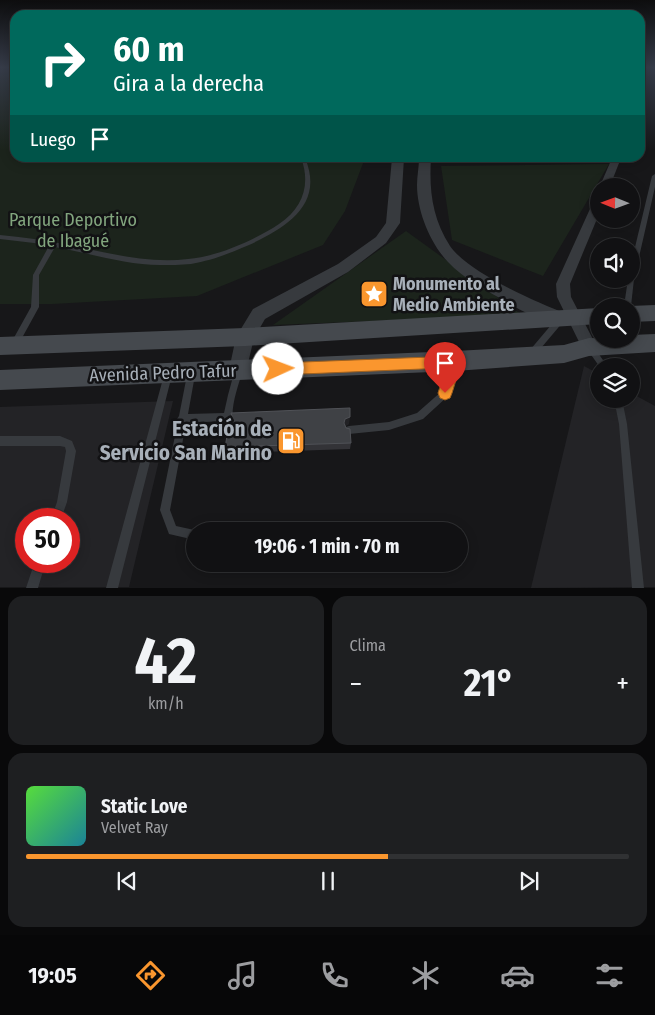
<!DOCTYPE html>
<html lang="es">
<meta charset="utf-8">
<style>
body{margin:0;font-family:"Fira Sans Condensed",sans-serif;background:#1e1f21;color:#f1f3f6;height:100vh;display:flex;flex-direction:column;font-size:19px;white-space:nowrap}
*{box-sizing:border-box;margin:0}
p{font-size:16px;color:#9c9da0}
.icon{flex:none;width:28px;height:28px;fill:none;stroke:currentColor;stroke-width:2;stroke-linecap:round;stroke-linejoin:round}
.map{position:relative;height:588px;overflow:hidden}
.sheet{display:flex;flex-direction:column;gap:8px;padding:8px;background:#09090a;flex:1}
.sheet>*{flex:none}
.guide{position:absolute;left:10px;top:10px;width:635px;height:152px;border-radius:15px;box-shadow:0 2px 12px #0003,0 0 0 1px #303133;background:#00695c;color:#fff;overflow:hidden}
.needle{width:32px;rotate:271deg}
.buttons{position:absolute;left:590px;top:178px;display:grid;gap:10px}
.buttons a{display:grid;place-items:center;width:50px;height:50px;border-radius:50%;background:#111113;box-shadow:0 2px 12px #0003,0 0 0 1px #303133;font-size:25px}
.speed{position:absolute;left:15px;top:508px;display:flex;gap:10px;font-size:25px;font-weight:700;text-align:center}
.speed>*{display:grid;place-content:center;width:65px;height:65px;border-radius:50%;background:#111113;box-shadow:0 2px 12px #0003,0 0 0 1px #303133;line-height:1}
.speed .limit{border:8px solid #d22;background:#fff;color:#111}
.pin{position:absolute;display:grid;place-items:center;width:42px;height:42px;color:#fff;margin:-51px -21px;border-radius:50% 50% 50% 0;rotate:-45deg;box-shadow:0 0 5px #0007}
.pin .icon{rotate:45deg}
.me{position:absolute;width:55px;margin:-28px;rotate:88deg;stroke-linejoin:round;filter:drop-shadow(0 0 4px #0008)}
.turn{display:flex;align-items:center;gap:18px;height:105px;padding:0 20px;font-size:22px}
.turn .icon{width:65px;height:65px;stroke-width:2.5}
.turn b{display:block;font-size:35px;line-height:42px}
.then{display:flex;align-items:center;height:48px;padding:0 20px;background:#0003;gap:10px;font-size:19px}
.big{font-size:38px;font-weight:700;line-height:1.1}
.sheet .card{flex:1;display:flex;flex-direction:column;justify-content:center;gap:8px;min-width:0;padding:0 18px;border-radius:15px;background:#1e1f21}
.sheet .dial{align-items:center;gap:0}
.dial b{font-size:65px;line-height:1}
.song{display:flex;align-items:center;gap:15px}
.cover{width:60px;height:60px;border-radius:8px;background:linear-gradient(135deg,hsl(110 70% 55%),hsl(190 70% 35%))}
.played{height:5px;border-radius:2px;background:linear-gradient(90deg,#fa962e 60%,#303133 60%)}
.keys{display:flex;justify-content:space-around;direction:ltr}
.heat{display:flex;justify-content:space-between;align-items:center;font-size:28px;direction:ltr}
.sheet .tiles{flex:1;display:grid;gap:8px;grid-template-columns:1fr 1fr}
.card:last-child{grid-column:span 2}
.trip{position:absolute;left:186px;top:522px;width:282px;height:50px;border-radius:25px;background:#111113;box-shadow:0 2px 12px #0003,0 0 0 1px #303133;font-weight:700;line-height:50px;text-align:center}
.tab-bar{display:flex;height:80px;justify-content:space-around;align-items:center;background:#070708;color:#9c9da0}
.tab-bar .icon{width:35px;height:35px}
.tab-bar .active{color:#fa962e}
.tab-bar b{font-size:22px;color:#f1f3f6}
.map>svg:first-child{display:block}
.built{fill:#232326;fill-rule:evenodd}
.green{fill:#1c241c}
.lines{fill:none;stroke-linecap:round;stroke-linejoin:round}
.service{fill:#373a3e;fill-rule:evenodd}
.minor{fill:#373a3e;fill-rule:evenodd}
.tertiary{fill:#373a3e;fill-rule:evenodd}
.secondary{fill:#45494e;fill-rule:evenodd}
.wall{fill:#333337}
.shaded-wall{fill:#222225}
.building{fill:#3f4145;stroke:#505257}
.route{fill:#fa962e;stroke:#a2621e}
.labels{text-anchor:middle;stroke-width:5;stroke-linejoin:round;paint-order:stroke}
.park-label{font-size:18px;fill:#82a57e;stroke:#121214}
.poi-label{font-size:18px;font-weight:bold;fill:#a8b0b9;stroke:#121214;text-anchor:start}
.street-label{font-size:18px;fill:#a8b0b9;stroke:#121214}
.near-poi-label{font-size:21px;font-weight:bold;fill:#a8b0b9;stroke:#121214;text-anchor:end}
</style>
<div class="map">
<svg width="655" height="588" viewBox="0 0 655 588">
<rect width="100%" height="100%" fill="#171719"/>
<path class="built" d="M584,366L599,374V399H631V393L655,406V587L531,588Z
M173,401L129,587H0V407ZM26,519H69V561H26Z"/>
<path class="green" d="M0,68H15V158H365L345,211L323,245L197,296L52,304H0Z
M609,164L543,276L452,240L441,166Z
M406,231L522,315L273,325Z"/>
<g class="lines">
<path class="service" d="M301,158H305C325,205 285,228 249,245C228,254 213,260 191,264C181,265 170,265 160,265C125,265 89,253 55,247L39,275V307L17,347L14,348L11,347L10,345L11,343L31,307L33,275L49,246L34,243L0,239V235C22,237 43,240 64,244C105,252 146,264 188,259C217,257 255,240 279,224C303,208 311,184 301,158Z
M655,174V187L634,279L631,306H624L628,279H631V264L652,176Z
M560,317L563,318L564,320L563,322L536,354L533,355L530,354L529,352L530,350L557,318Z
M591,346L594,347L607,366H599L587,349L588,347Z
M454,360L457,361L458,364L448,396L423,419L389,430L349,434L346,433L345,430L346,427L349,426L389,422L417,413L442,391L450,364L451,361Z
M238,369L241,370L242,373C238,386 229,411 234,425C235,427 236,430 237,432L236,435L233,436C227,434 226,427 224,421L186,423L170,510L176,526L199,531H195V540L169,534L160,510L178,421L177,419L179,416L187,375L188,372L191,371L194,372L195,375L188,414L224,413L228,395L234,373L235,370Z
M168,371L171,372L172,375L118,588H106L164,375L165,372Z
M614,399H622L627,424L644,588H632L619,424Z
M0,436H60L72,441L76,451L67,502L61,519H51L57,502L66,451L65,447L60,446H0Z
M401,525L405,526L406,531H351L352,527L356,526Z
M35,561H46L38,588H26Z"/>
<path class="minor" d="M640,68H645L644,75L640,77Z
M612,158H621L610,186H600Z
M599,197V214L570,284L571,297L597,347L594,352L589,354L584,352L557,297L556,284L594,200Z"/>
<path class="tertiary" d="M392,158H404L400,223L386,243L348,272L265,319L254,338L245,376L238,379L231,376L229,370L236,337L253,309L338,264L376,237L386,223Z
M419,158H431C429,190 432,218 450,246C468,272 535,302 565,313L568,318L565,323C553,327 526,313 515,307C494,294 464,280 448,262C430,243 417,211 417,185C417,176 419,167 419,158Z"/>
<path class="secondary" d="M655,305V321L631,322L630,306Z
M599,308V324L245,346L0,355V337L245,328Z
M655,334V352L589,356L564,363L455,371L0,390V370L455,351L564,345L589,338L631,339V335Z"/>
</g>
<path class="wall" d="M328,158H350L349,161L328,160Z
M349,424L345,426L351,443L350,449L229,453L225,447Z"/>
<path class="shaded-wall" d="M350,417L349,424L344,426L343,431L345,419Z"/>
<path class="building" d="M350,408V417L345,419L344,423L346,428L350,429L351,443L225,447L228,431L232,430L235,425L231,413Z"/>
<linearGradient id="sky" x2="0" y2="1"><stop stop-color="#0d0d0e"/><stop offset="0.45" stop-color="#363c49"/><stop offset="1" stop-color="#363c49" stop-opacity="0"/></linearGradient>
<rect width="655" height="150" fill="url(#sky)"/>
<path class="route" d="M455,356L460,357L462,361L452,393L450,398L445,400L440,398L438,393L446,368L278,375L273,373L271,369L273,364L278,363Z"/>
<defs>
<symbol id="sight-square" viewBox="-11 -11 22 22"><rect x="-9" y="-9" width="18" height="18" rx="4" fill="#fa962e" stroke="#121214"/><path d="M0-6L1.8-2.2L6-1.7L2.9 1.2L3.7 5.4L0 3.3L-3.7 5.4L-2.9 1.2L-6-1.7L-1.8-2.2Z" fill="#fff"/></symbol>
<symbol id="fuel-square" viewBox="-11 -11 22 22"><rect x="-9" y="-9" width="18" height="18" rx="4" fill="#fa962e" stroke="#121214"/><path d="M-5.5-6h7V0h2V4h1.3V-2.5L3-4.5l.8-.8L6-3V5H2.5V1h-1V6h-7ZM-4.2-4.7v3.2H.2V-4.7Z" fill="#fff"/></symbol>
</defs>
<g fill-rule="evenodd">
<use href="#sight-square" x="358" y="278" width="32" height="32"/>
<use href="#fuel-square" x="275" y="425" width="32" height="32"/>
</g>
<g class="labels">
<g class="park-label">
<text x="73" y="226">Parque Deportivo<tspan x="73" dy="21">de Ibagué</tspan></text>
</g>
<g class="poi-label">
<text x="393" y="290">Monumento al<tspan x="393" dy="21">Medio Ambiente</tspan></text>
</g>
<g class="street-label">
<text transform="translate(163 373) rotate(-2)" y="6">Avenida Pedro Tafur</text>
</g>
<g class="near-poi-label">
<text x="272" y="436">Estación de<tspan x="272" dy="24">Servicio San Marino</tspan></text>
</g>
</g>
</svg>
<div class="buttons">
<a><svg class="needle" viewBox="-14 -14 28 28"><path d="M0-13l5 13h-10z" fill="#e53935"/><path d="M0 13l5-13h-10z" fill="#9c9da0"/></svg></a>
<a><svg class="icon" aria-label="sound" viewBox="0 0 24 24"><path d="M4 9h4l5-4v14l-5-4H4zM17 9q2 3 0 6"/></svg></a>
<a><svg class="icon" aria-label="search" viewBox="0 0 24 24"><circle cx="10" cy="10" r="6"/><path d="M15 15l6 6"/></svg></a>
<a><svg class="icon" aria-label="layers" viewBox="0 0 24 24"><path d="M12 4l9 5-9 5-9-5zM3 14l9 5 9-5"/></svg></a>
</div>
<div class="speed"><div class="limit">50</div></div>
<div class="pin" style="left:445px;top:393px;background:#d93025"><svg class="icon" aria-label="arrive" viewBox="0 0 24 24"><path d="M6 21V4h12l-3 4 3 4H6"/></svg></div>
<svg class="me" style="left:278px;top:369px" viewBox="-20 -20 40 40"><circle r="19" fill="#fff"/><path d="M0-13L10 11 0 6-10 11z" fill="#fa962e"/></svg>
<div class="trip">19:06 · 1 min · 70 m</div>
<div class="guide">
<div class="turn"><svg class="icon" aria-label="right" viewBox="0 0 24 24"><path d="M7 20v-9h11M14 6l5 5-5 5"/></svg><div><b>60 m</b>Gira a la derecha</div></div>
<div class="then">Luego<svg class="icon" aria-label="arrive" viewBox="0 0 24 24"><path d="M6 21V4h12l-3 4 3 4H6"/></svg></div>
</div>
</div>
<section class="sheet">
<div class="tiles">
<div class="card dial"><b>42</b><p>km/h</p></div>
<div class="card"><p>Clima</p>
<div class="heat"><a>−</a><b class="big">21°</b><a>+</a></div>
</div>
<div class="card">
<div class="song"><i class="cover"></i><div><b>Static Love</b><p>Velvet Ray</p></div></div>
<div class="played"></div>
<div class="keys"><svg class="icon" aria-label="previous" viewBox="0 0 24 24"><path d="M18 5L8 12l10 7zM5 5v14"/></svg><svg class="icon" aria-label="pause" viewBox="0 0 24 24"><path d="M8 5v14M16 5v14"/></svg><svg class="icon" aria-label="next" viewBox="0 0 24 24"><path d="M6 5l10 7-10 7zM19 5v14"/></svg></div>
</div>
</div>
</section>
<nav class="tab-bar">
<b>19:05</b>
<svg class="icon active" aria-label="directions" viewBox="0 0 24 24"><path d="M12 3l9 9-9 9-9-9zM9 14v-3h6M13 9l2 2-2 2"/></svg>
<svg class="icon" aria-label="music" viewBox="0 0 24 24"><path d="M9 18V5l10-2v13"/><circle cx="6" cy="18" r="3"/><circle cx="16" cy="16" r="3"/></svg>
<svg class="icon" aria-label="phone" viewBox="0 0 24 24"><path d="M5 4h4l2 5-3 2q2 4 5 5l2-3 5 2v4C11 20 4 13 5 4z"/></svg>
<svg class="icon" aria-label="climate" viewBox="0 0 24 24"><path d="M12 3v18M4 7l16 10M4 17L20 7"/></svg>
<svg class="icon" aria-label="car" viewBox="0 0 24 24"><path d="M5 17H2v-5l4-1 3-4h7l3 4 3 1v5h-3M9 17h6M6 11h13"/><circle cx="7" cy="17" r="2"/><circle cx="17" cy="17" r="2"/></svg>
<svg class="icon" aria-label="filters" viewBox="0 0 24 24"><path d="M4 7h16M4 17h16"/><circle cx="9" cy="7" r="2"/><circle cx="15" cy="17" r="2"/></svg>
</nav>
